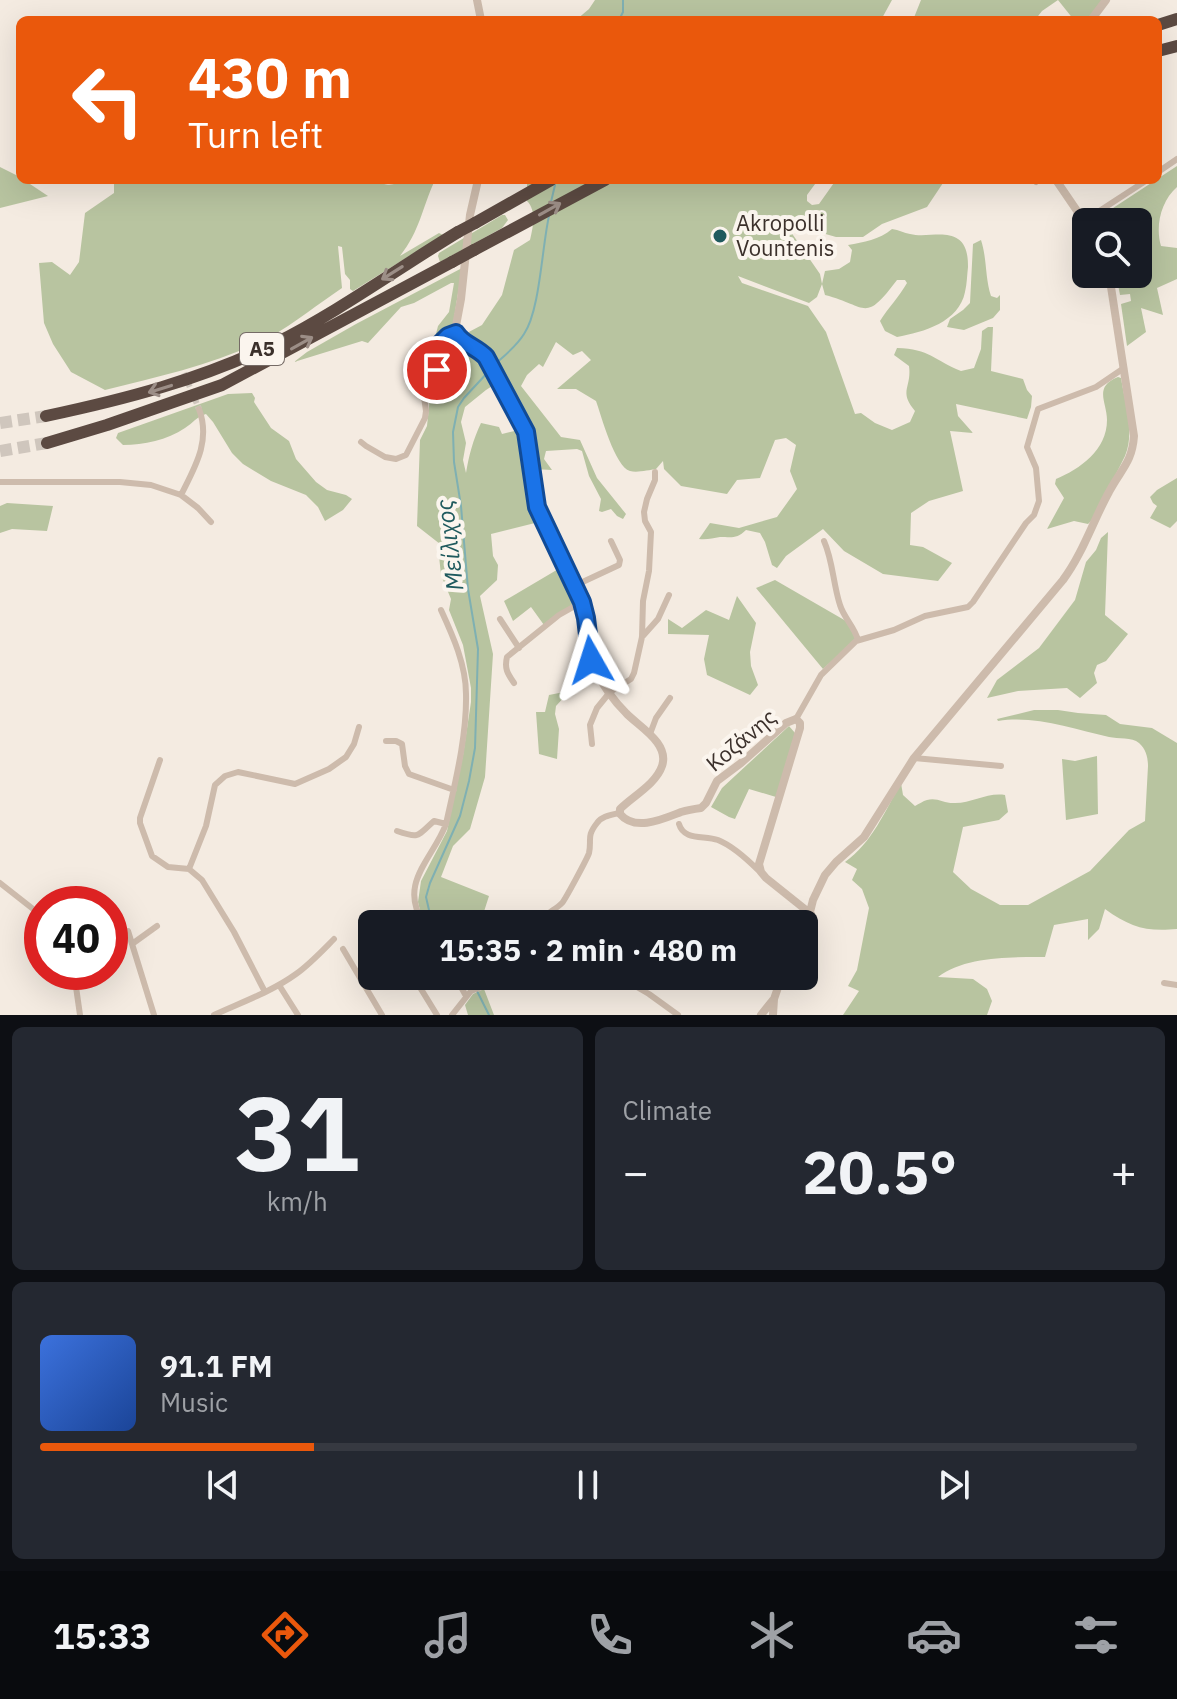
<!DOCTYPE html>
<meta charset="utf-8">
<style>
body{margin:0;font-family:"IBM Plex Sans",sans-serif;background:#242831;color:#f1f3f6;height:100vh;display:flex;flex-direction:column;font-size:30px;white-space:nowrap}
*{box-sizing:border-box;margin:0}
p{font-size:26px;color:#9ea1a6}
.icon{flex:none;width:44px;height:44px;fill:none;stroke:currentColor;stroke-width:2;stroke-linecap:round;stroke-linejoin:round}
.map{position:relative;height:1015px;overflow:hidden}
.side{display:flex;flex-direction:column;gap:12px;padding:12px;background:#0d0f14;flex:1}
.side>*{flex:none}
.top-card{position:absolute;left:16px;top:16px;width:1146px;height:168px;border-radius:12px;box-shadow:0 8px 32px #0002;background:#ea580c;color:#fff;overflow:hidden}
.tools{position:absolute;left:1072px;top:208px;display:grid;gap:16px}
.tools a{display:grid;place-items:center;width:80px;height:80px;border-radius:12px;background:#171b24;box-shadow:0 8px 32px #0002;font-size:40px}
.speed{position:absolute;left:24px;top:886px;display:flex;gap:16px;font-size:40px;font-weight:700;text-align:center}
.speed>*{display:grid;place-content:center;width:104px;height:104px;border-radius:50%;background:#171b24;box-shadow:0 8px 32px #0002;line-height:1}
.speed .limit{border:12px solid #d22;background:#fff;color:#111}
.pin{position:absolute;display:grid;place-items:center;width:68px;height:68px;color:#fff;margin:-34px;border:4px solid #fff;border-radius:50%;box-shadow:0 2px 8px #0007}
.me{position:absolute;width:88px;margin:-44px;rotate:354deg;stroke-linejoin:round;filter:drop-shadow(0 0 6px #0008)}
.turn{display:flex;align-items:center;gap:28px;height:168px;padding:0 40px;font-size:36px}
.turn .icon{width:104px;height:104px;stroke-width:2.5}
.turn b{display:block;font-size:56px;line-height:68px}
.big{font-size:60px;font-weight:800;line-height:1.1}
.side .card{flex:1;display:flex;flex-direction:column;justify-content:center;gap:12px;min-width:0;padding:0 28px;border-radius:12px;background:#242831}
.side .dial{align-items:center;gap:0}
.dial b{font-size:104px;line-height:1}
.song{display:flex;align-items:center;gap:24px}
.cover{width:96px;height:96px;border-radius:12px;background:linear-gradient(135deg,hsl(220 70% 55%),hsl(220 70% 35%))}
.played{height:8px;border-radius:4px;background:linear-gradient(90deg,#ea580c 25%,#363941 25%)}
.keys{display:flex;justify-content:space-around;direction:ltr}
.heat{display:flex;justify-content:space-between;align-items:center;font-size:44px;direction:ltr}
.side .tiles{flex:1;display:grid;gap:12px;grid-template-columns:1fr 1fr}
.card:last-child{grid-column:span 2}
.trip{position:absolute;left:358px;top:910px;width:460px;height:80px;border-radius:12px;background:#171b24;box-shadow:0 8px 32px #0002;font-weight:800;line-height:80px;text-align:center}
.menu{display:flex;height:128px;justify-content:space-around;align-items:center;background:#090b0e;color:#9ea1a6}
.menu .icon{width:56px;height:56px}
.menu .current{color:#ea580c}
.menu b{font-size:36px;color:#f1f3f6}
.map>svg:first-child{display:block}
.green{fill:#b8c4a0}
.lines{fill:none;stroke-linecap:round;stroke-linejoin:round}
.stream{stroke:#7fb0b2;stroke-width:2}
.minor-tunnel{stroke:#cfc6bd;stroke-width:6;stroke-dasharray:6 3;stroke-linecap:butt}
.motorway-tunnel{stroke:#cfc6bd;stroke-width:12;stroke-dasharray:12 6;stroke-linecap:butt}
.minor{stroke:#cdbbac;stroke-width:6}
.tertiary{stroke:#cdbbac;stroke-width:8}
.motorway{stroke:#5c4a42;stroke-width:12}
.motorway-bridge{stroke:#5c4a42;stroke-width:12}
.oneway{stroke:#9c8e87}
.route-casing{stroke:#114b97;stroke-width:20}
.route{stroke:#1a73e8;stroke-width:14}
.poi-dot{fill:#1f5a5e;stroke:#fbf5ee;stroke-width:3}
.labels{text-anchor:middle;stroke-width:8;stroke-linejoin:round;paint-order:stroke}
.shield{fill:#fbf5ee;stroke:#756b66;stroke-width:2}
.shield-label{font-size:20px;font-weight:bold;fill:#3b302b}
.poi-label{font-size:22px;fill:#3b302b;stroke:#fbf5ee;text-anchor:start}
.street-label{font-size:22px;fill:#3b302b;stroke:#fbf5ee}
.water-label{font-size:24px;font-style:italic;fill:#1f5a5e;stroke:#fbf5ee}
</style>
<div class="map">
<svg width="1177" height="1015" viewBox="0 0 1177 1015">
<rect width="100%" height="100%" fill="#f4ebe1"/>
<path class="green" d="M595,0H892L881,20H576L589,9Z
M921,0H1058L1042,11L1035,20H913Z
M1058,0H1104L1088,20H1074Z
M1177,166V187C1161,201 1155,226 1161,246L1177,248V279L1157,288L1163,315L1141,308L1146,332L1127,346L1121,304L1131,301L1130,294L1120,295L1116,274H1138V222H1098L1107,212Z
M0,167L20,177V180H24L48,196L0,208Z
M114,180H376C391,189 393,183 407,180C416,178 427,180 435,180C422,208 420,231 400,256L439,233L443,235L353,291L350,289V280L345,274L342,247L338,246L342,288C318,304 295,323 270,337C218,364 161,376 105,390L71,372L53,344L44,323L39,263L52,262L70,275L79,262L85,213L114,193Z
M527,180H818L807,195V201L812,205L819,204L836,180H945L927,207L882,224L863,237H836L784,222L820,274L822,284L825,271L839,269L850,262L852,250L848,245C864,242 879,240 892,229C899,230 904,233 910,234C926,238 945,230 958,239C967,245 968,257 968,267C967,275 967,284 965,292C959,322 924,332 897,337L885,331L880,321C888,308 899,297 907,283L905,280H897C864,324 868,306 825,295L822,284L817,297L809,303L738,276L742,283L808,306L826,332L855,414L861,413L875,423L892,430L910,422L915,411C898,391 912,388 909,366L894,355L897,348C930,349 934,360 961,371L974,368L981,349L982,331L988,327H993L991,371L1023,379L1027,390L1032,396L1031,407L1027,419L956,404L958,416L973,433L950,431L963,491L929,501L911,513L910,545L923,547L952,563L938,581L883,574L844,551L823,529L786,556L777,568L772,565L765,542L760,533L746,530C737,539 732,537 720,537C713,538 707,540 699,539L710,523L739,528L777,517L797,489L790,471L796,445L786,438L775,440L760,478L737,480L727,494L681,486L664,469L663,461L656,469C649,470 637,473 630,471C615,467 601,415 596,401L576,389H557L591,360L582,351L573,355L556,342L543,367L539,364L527,375L521,386L561,437L580,440L597,478L626,514L623,519L617,516L611,509L602,512L599,511L601,499L589,476L582,451L577,449L546,451L544,459L552,470L533,469L531,431L506,377L486,390L465,407L461,422L466,443L463,460L466,473C469,455 473,440 481,423L499,427L502,434L523,429L526,436L531,495L539,522L491,534L493,556L498,565L497,580L480,596L493,654L485,777L470,829L453,846L441,877L489,896L480,924H427L421,914L418,902L421,881L447,831L463,755L471,702V688L463,645L449,610L451,599L441,575L439,556L440,544L417,526L420,440L427,426L430,397L441,381L443,354L450,342L482,325L502,295L514,250L530,240C533,227 537,211 527,201Z
M502,215H505L508,220L502,228L440,262L438,256L439,253Z
M981,240C987,258 985,278 991,296L997,298L1000,295V310L993,318L964,330L947,327L950,319L963,310L970,303L973,244Z
M462,268L452,331L446,334H436L438,326L449,312L454,283H451L414,303L401,307L368,343L362,341L294,362L307,352L356,324Z
M1118,377L1121,378C1125,403 1135,433 1125,456L1094,518L1088,524L1074,521L1047,529L1064,498L1055,484L1056,479C1080,469 1107,450 1107,420C1107,402 1093,387 1118,377Z
M252,393L255,398L254,402L271,428L289,441L296,459L316,482L327,490L346,495L352,499L343,510L325,521L318,507L306,495L271,481L243,464L232,453L213,422L206,414C196,417 193,423 185,428C167,440 144,445 123,445L116,438L118,433L228,394Z
M1177,478V521L1170,528L1150,518L1157,506L1153,503L1150,497L1157,490Z
M7,503L53,506L47,531L12,529L0,533V506Z
M1108,532L1105,615L1128,634L1106,661L1097,665L1094,673L1097,683L1080,698L1067,688L1018,691L987,698L997,680L1039,648L1075,600L1086,562L1096,550L1101,538Z
M560,568L577,601L574,605L544,625L531,607L513,621L504,601Z
M775,580L846,621L856,639L823,669L756,588Z
M737,596L756,623L750,652L751,666L758,685L750,695L707,675L704,659L709,635L668,634V619L682,628L706,610L729,620Z
M583,681L582,687L566,695L556,706L555,714L559,729L557,759L539,754L536,712H545L549,695L569,691Z
M1034,710H1058L1078,713L1106,715L1120,724L1152,728L1177,743V929C1146,932 1130,927 1105,909L1099,929L1088,940V919L1054,925L1045,957C1013,957 965,956 938,977L973,979L987,989L992,1001L987,1015H843L859,991L848,986L857,970L869,908L862,889L852,880L857,869L845,862C872,843 885,811 901,783L903,795L915,806C919,804 923,801 927,800C936,797 944,803 953,803C971,804 987,792 1005,795L1008,812L999,820L963,827L953,872L971,889L1000,905H1028L1090,871L1129,830L1145,821L1148,766C1148,758 1146,749 1139,743C1132,737 1118,739 1109,737C1073,729 1035,715 998,721L997,719Z
M789,726L795,733L776,797L749,789L735,819L729,817L711,807L722,788Z
M1097,756L1098,814L1066,820L1062,759L1075,761Z
M484,989L494,1015H468L465,1005L473,994Z"/>
<g class="lines">
<path class="stream" d="M619,20L623,12V0
M551,202L555,185
M493,366C504,356 516,347 524,334C540,311 542,246 549,216
M438,924L429,910L426,897L430,883L460,816L469,781L475,748L478,649L468,589L461,506L454,462L453,432L458,407L464,398L489,371
M469,976L474,986
M477,991L489,1015"/>
<path class="minor-tunnel" d="M184,373L199,409"/>
<path class="motorway-tunnel" d="M0,423L46,416
M0,451L47,443"/>
<path class="minor" d="M1158,172L1177,159
M1036,182L1037,180
M1084,221L1147,180
M361,442L366,446L385,457L396,459L406,455L425,418L426,411L424,397C428,391 433,386 435,379C442,357 428,345 456,333
M0,482H120L151,485L181,495L198,508L211,522
M181,495C195,467 211,441 199,409
M824,541C833,561 833,584 840,605C844,618 854,626 858,640
M574,586L619,565L620,560L611,541
M500,619L519,648
M642,637L658,619L669,595
M514,683C508,674 504,669 507,657L559,615L582,602
M796,719L821,675L856,641L894,630L925,616L968,607L973,602L1026,523L1034,515L1039,501L1036,468L1027,447L1038,409L1096,387L1124,368
M650,734L656,718L670,698
M386,741H396L402,744L405,766L409,774L454,790
M592,744L590,725L597,708L610,692L631,679L634,673L642,637L643,601L649,571L651,532L645,521L644,512L647,499L655,480V472
M914,758L1001,766
M160,760L140,818V823L152,856L168,867L189,869L202,880L234,932L265,992
M679,824C684,841 704,835 718,840C733,846 748,860 759,871
M397,831C420,839 417,836 434,821L446,824
M189,869L206,826L215,785L225,776L238,772L295,784L329,769L346,757L354,744L359,727
M0,883L42,916
M424,924C397,883 433,859 446,824C455,783 467,736 466,694C466,665 453,636 441,610
M539,924C545,913 554,911 562,903C565,900 588,857 589,853C592,839 586,837 597,823C602,816 611,815 619,813
M128,931L154,1015
M132,944L157,926
M343,949L382,1015
M68,972L76,987L80,1015
M413,976L437,1015
M455,976L466,996
M618,976L649,994L678,1015
M1164,983L1177,985
M279,985L298,1015
M214,1015C242,1002 271,992 296,974C310,964 322,951 334,939
M452,1015L471,991L510,976"/>
<path class="tertiary" d="M477,0L481,20
M1091,20L1106,0
M478,180L470,215L461,299L455,331C461,344 477,347 487,358L526,432L537,507L582,602C589,624 584,648 594,668C602,684 614,701 626,713C638,726 670,743 662,766C656,784 633,796 620,809V814C635,832 663,819 681,812C688,810 694,809 701,808L706,803L717,781L741,763L786,723L796,719L800,723V728L759,864L761,872L766,878L811,914
M1056,180L1086,224
M804,936L813,900L825,875L836,862L864,837L914,758L1063,580C1083,553 1093,521 1109,492C1121,469 1132,463 1134,436L1109,274
M761,1015L773,1000
M773,1015L774,999L782,976"/>
<path class="motorway" d="M1158,25L1177,19
M1158,51L1177,46
M475,223L551,180
M474,250L605,180
M46,416C126,399 199,380 274,344C338,312 397,269 458,232
M47,443L107,425L222,385L452,262"/>
<path class="motorway-bridge" d="M458,232L475,223
M452,262L474,250"/>
</g>
<defs><path id="oneway-shaft" d="M-6 0H5M1.5-3L5.5 0L1.5 3" fill="none" stroke-width="1.6" stroke-linecap="round" stroke-linejoin="round" transform="scale(2)"/></defs>
<g class="oneway">
<use href="#oneway-shaft" transform="translate(550 209) rotate(-29)"/>
<use href="#oneway-shaft" transform="translate(392 273) rotate(148)"/>
<use href="#oneway-shaft" transform="translate(302 343) rotate(-29)"/>
<use href="#oneway-shaft" transform="translate(160 389) rotate(163)"/>
</g>
<g class="lines">
<defs>
<path id="route" d="M437,370L438,346L448,336L456,333C462,344 477,347 486,357L526,432L537,507L582,602L586,618L591,660"/>
</defs>
<use href="#route" class="route-casing"/>
<use href="#route" class="route"/>
</g>
<circle class="poi-dot" cx="720" cy="236" r="8"/>
<g class="labels">
<rect class="shield" x="240" y="333" width="44" height="32" rx="6"/>
<g class="shield-label">
<text x="262" y="356">Α5</text>
</g>
<g class="poi-label">
<text x="736" y="231">Akropolli<tspan x="736" dy="25">Vountenis</tspan></text>
</g>
<g class="street-label">
<text transform="translate(741 740) rotate(-40)" y="8">Κοζάνης</text>
</g>
<g class="water-label">
<text transform="translate(450 545) rotate(-97)" y="8">Μείλιχος</text>
</g>
</g>
</svg>
<div class="tools">
<a><svg class="icon" aria-label="search" viewBox="0 0 24 24"><circle cx="10" cy="10" r="6"/><path d="M15 15l6 6"/></svg></a>
</div>
<div class="speed"><div class="limit">40</div></div>
<div class="pin" style="left:437px;top:370px;background:#d93025"><svg class="icon" aria-label="arrive" viewBox="0 0 24 24"><path d="M6 21V4h12l-3 4 3 4H6"/></svg></div>
<svg class="me" style="left:591px;top:660px" viewBox="-20 -20 40 40"><path d="M0-17L14 15 0 8-14 15z" fill="#1a73e8" stroke="#fff" stroke-width="4"/></svg>
<div class="trip">15:35 · 2 min · 480 m</div>
<div class="top-card">
<div class="turn"><svg class="icon" aria-label="left" viewBox="0 0 24 24"><path d="M17 20v-9H6M10 6l-5 5 5 5"/></svg><div><b>430 m</b>Turn left</div></div>
</div>
</div>
<section class="side">
<div class="tiles">
<div class="card dial"><b>31</b><p>km/h</p></div>
<div class="card"><p>Climate</p>
<div class="heat"><a>−</a><b class="big">20.5°</b><a>+</a></div>
</div>
<div class="card">
<div class="song"><i class="cover"></i><div><b>91.1 FM</b><p>Music</p></div></div>
<div class="played"></div>
<div class="keys"><svg class="icon" aria-label="previous" viewBox="0 0 24 24"><path d="M18 5L8 12l10 7zM5 5v14"/></svg><svg class="icon" aria-label="pause" viewBox="0 0 24 24"><path d="M8 5v14M16 5v14"/></svg><svg class="icon" aria-label="next" viewBox="0 0 24 24"><path d="M6 5l10 7-10 7zM19 5v14"/></svg></div>
</div>
</div>
</section>
<nav class="menu">
<b>15:33</b>
<svg class="icon current" aria-label="directions" viewBox="0 0 24 24"><path d="M12 3l9 9-9 9-9-9zM9 14v-3h6M13 9l2 2-2 2"/></svg>
<svg class="icon" aria-label="music" viewBox="0 0 24 24"><path d="M9 18V5l10-2v13"/><circle cx="6" cy="18" r="3"/><circle cx="16" cy="16" r="3"/></svg>
<svg class="icon" aria-label="phone" viewBox="0 0 24 24"><path d="M5 4h4l2 5-3 2q2 4 5 5l2-3 5 2v4C11 20 4 13 5 4z"/></svg>
<svg class="icon" aria-label="climate" viewBox="0 0 24 24"><path d="M12 3v18M4 7l16 10M4 17L20 7"/></svg>
<svg class="icon" aria-label="car" viewBox="0 0 24 24"><path d="M5 17H2v-5l4-1 3-4h7l3 4 3 1v5h-3M9 17h6M6 11h13"/><circle cx="7" cy="17" r="2"/><circle cx="17" cy="17" r="2"/></svg>
<svg class="icon" aria-label="filters" viewBox="0 0 24 24"><path d="M4 7h16M4 17h16"/><circle cx="9" cy="7" r="2"/><circle cx="15" cy="17" r="2"/></svg>
</nav>
